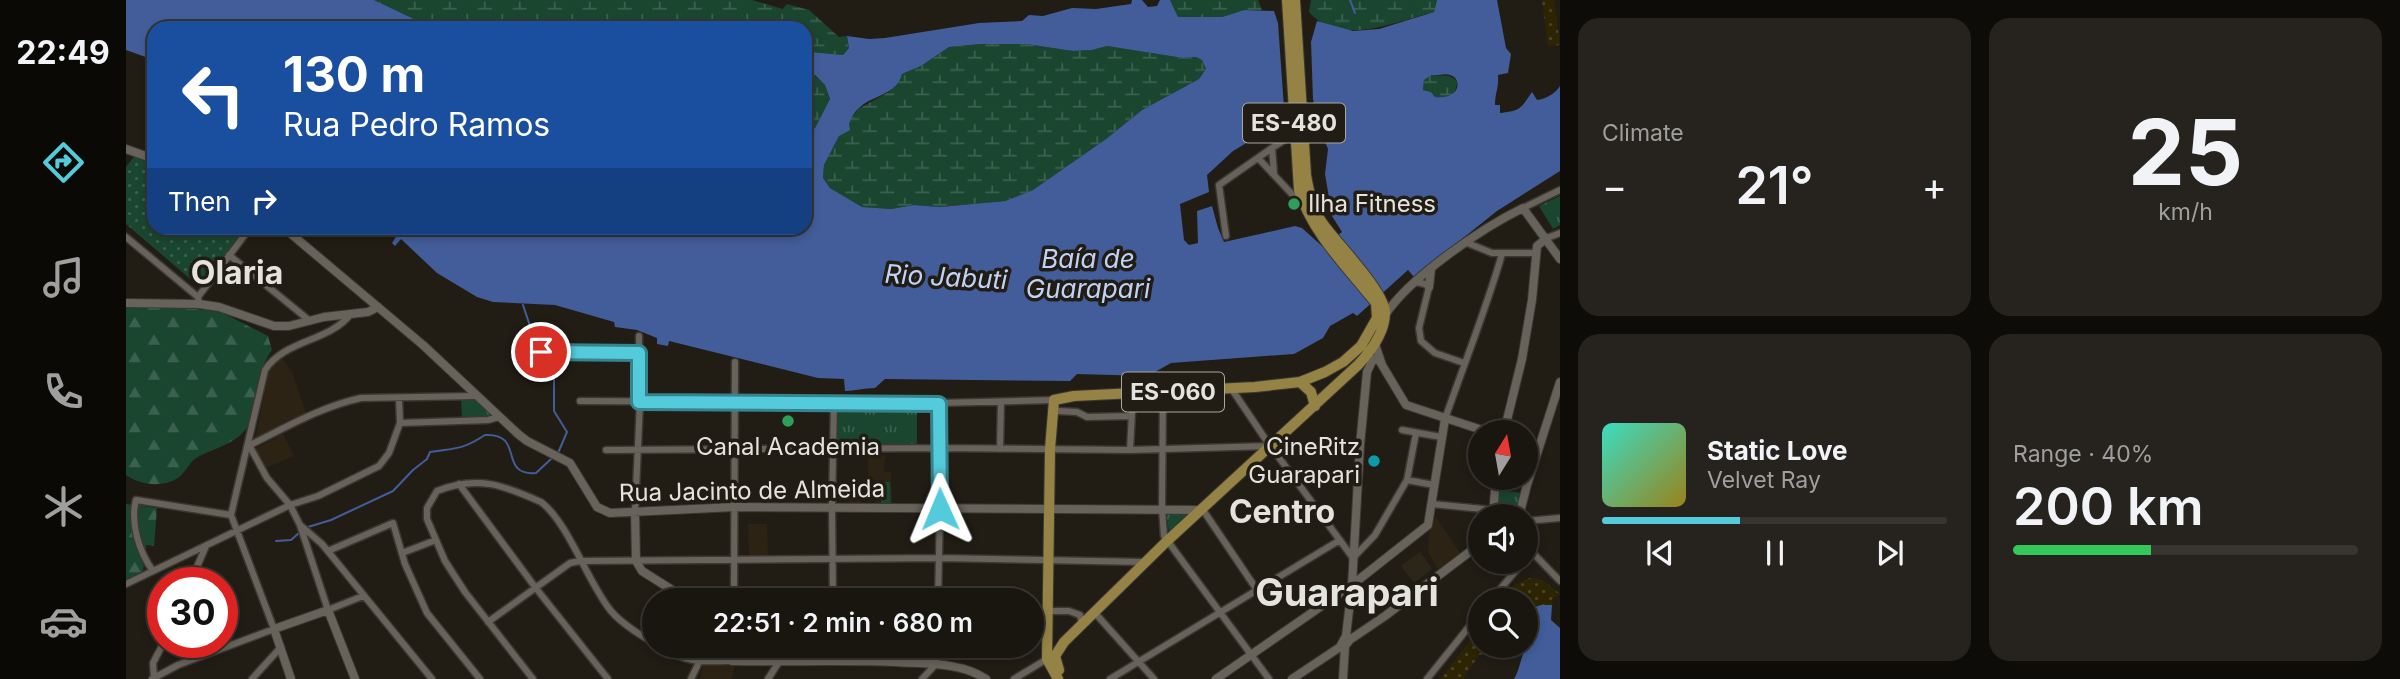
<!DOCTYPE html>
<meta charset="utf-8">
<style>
body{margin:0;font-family:Inter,sans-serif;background:#26231e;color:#f1f3f6;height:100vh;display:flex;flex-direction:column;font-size:26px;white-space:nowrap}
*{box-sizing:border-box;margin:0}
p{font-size:23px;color:#9f9f9f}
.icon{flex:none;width:38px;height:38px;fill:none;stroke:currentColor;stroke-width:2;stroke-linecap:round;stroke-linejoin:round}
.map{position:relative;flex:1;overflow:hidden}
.sheet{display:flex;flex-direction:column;gap:18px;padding:18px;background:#0e0c09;width:840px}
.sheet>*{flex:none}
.banner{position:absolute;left:21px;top:21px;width:665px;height:214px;border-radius:21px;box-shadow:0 4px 10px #0003,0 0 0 2px #373530;background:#1a4fa0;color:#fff;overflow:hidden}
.needle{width:46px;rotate:11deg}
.tools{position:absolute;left:1342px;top:420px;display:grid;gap:14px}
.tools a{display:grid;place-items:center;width:70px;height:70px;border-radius:50%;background:#191610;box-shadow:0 4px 10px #0003,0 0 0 2px #373530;font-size:35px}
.speed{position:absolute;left:21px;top:567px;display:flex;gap:14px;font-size:35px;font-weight:700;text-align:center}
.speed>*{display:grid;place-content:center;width:91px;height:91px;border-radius:50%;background:#191610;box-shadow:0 4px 10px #0003,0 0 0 2px #373530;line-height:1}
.speed .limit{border:10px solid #d22;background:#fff;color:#111}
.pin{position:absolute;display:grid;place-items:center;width:60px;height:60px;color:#fff;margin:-30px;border:4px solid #fff;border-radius:50%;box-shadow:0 2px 7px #0007}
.me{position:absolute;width:77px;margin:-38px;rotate:359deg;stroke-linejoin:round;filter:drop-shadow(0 0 5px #0008)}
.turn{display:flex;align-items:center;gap:24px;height:147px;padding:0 21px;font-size:32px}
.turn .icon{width:91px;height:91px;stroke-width:2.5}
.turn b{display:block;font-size:49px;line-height:60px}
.then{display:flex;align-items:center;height:66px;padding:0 21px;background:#0003;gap:14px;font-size:26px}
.big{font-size:52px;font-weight:600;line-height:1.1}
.sheet .card{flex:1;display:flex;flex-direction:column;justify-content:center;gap:10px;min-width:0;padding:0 24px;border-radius:21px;background:#26231e}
.sheet .dial{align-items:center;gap:0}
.dial b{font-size:91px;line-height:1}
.song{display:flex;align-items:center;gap:21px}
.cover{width:84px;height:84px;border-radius:10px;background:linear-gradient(135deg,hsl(170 70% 55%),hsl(50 70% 35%))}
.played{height:7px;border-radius:4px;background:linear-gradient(90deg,#53cbdb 40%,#373530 40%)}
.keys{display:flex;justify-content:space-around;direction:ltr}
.heat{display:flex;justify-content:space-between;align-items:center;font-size:38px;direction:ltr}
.charge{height:10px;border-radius:5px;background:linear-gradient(90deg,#34c759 40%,#373530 0)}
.sheet .tiles{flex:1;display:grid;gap:18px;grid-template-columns:repeat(2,1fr)}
.trip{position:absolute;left:516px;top:588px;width:402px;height:70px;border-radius:35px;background:#191610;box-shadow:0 4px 10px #0003,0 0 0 2px #373530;font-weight:600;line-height:70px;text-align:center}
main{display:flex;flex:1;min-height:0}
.dock{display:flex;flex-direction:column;width:126px;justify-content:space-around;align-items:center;background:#0a0906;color:#9f9f9f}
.dock .icon{width:49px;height:49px}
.dock .current{color:#53cbdb}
.dock b{font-size:32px;color:#f1f3f6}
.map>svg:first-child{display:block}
.built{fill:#2c2618}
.education{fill:#2d2314}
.grass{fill:url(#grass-dots)}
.forest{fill:url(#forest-firs)}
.wetland{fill:url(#wetland-marsh)}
.sand{fill:url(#sand-dots)}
.park{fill:url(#park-tufts)}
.pitch{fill:#1a4630}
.water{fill:#425d9a;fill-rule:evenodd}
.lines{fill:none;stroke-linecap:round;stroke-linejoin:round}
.stream{stroke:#425d9a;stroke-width:2}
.minor-casing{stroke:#3b3833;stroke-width:9}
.tertiary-casing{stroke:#3b3833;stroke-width:10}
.primary-casing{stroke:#3b3833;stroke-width:12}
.minor{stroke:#68635a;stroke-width:6}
.tertiary{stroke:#68635a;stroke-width:8}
.primary{stroke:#948344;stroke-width:10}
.route-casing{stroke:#36848e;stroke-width:18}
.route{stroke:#53cbdb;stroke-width:12}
.leisure-dot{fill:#2e9e5b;stroke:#211d15;stroke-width:2.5}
.culture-dot{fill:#0f9aa8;stroke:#211d15;stroke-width:2.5}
.labels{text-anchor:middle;stroke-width:7;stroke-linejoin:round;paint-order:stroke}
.shield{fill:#211d15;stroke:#aaa8a1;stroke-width:2}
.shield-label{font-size:23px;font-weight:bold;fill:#e5e3dd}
.poi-label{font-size:24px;fill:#e5e3dd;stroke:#211d15;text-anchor:start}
.street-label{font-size:24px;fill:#e5e3dd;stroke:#211d15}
.water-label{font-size:26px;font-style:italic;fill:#c1d2f6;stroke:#211d15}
.district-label{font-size:32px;font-weight:bold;fill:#e5e3dd;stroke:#211d15}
.town-label{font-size:38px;font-weight:bold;fill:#e5e3dd;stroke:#211d15}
</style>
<main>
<nav class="dock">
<b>22:49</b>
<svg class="icon current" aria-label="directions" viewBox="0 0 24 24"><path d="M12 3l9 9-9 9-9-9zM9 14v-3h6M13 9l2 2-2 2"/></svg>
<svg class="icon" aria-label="music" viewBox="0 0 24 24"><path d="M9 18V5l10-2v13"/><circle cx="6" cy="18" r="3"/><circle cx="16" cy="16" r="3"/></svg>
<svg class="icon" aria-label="phone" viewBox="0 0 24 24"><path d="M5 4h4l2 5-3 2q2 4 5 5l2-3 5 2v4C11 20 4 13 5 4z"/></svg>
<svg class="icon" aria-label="climate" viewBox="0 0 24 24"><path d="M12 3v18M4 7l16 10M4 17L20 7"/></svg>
<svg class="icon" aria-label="car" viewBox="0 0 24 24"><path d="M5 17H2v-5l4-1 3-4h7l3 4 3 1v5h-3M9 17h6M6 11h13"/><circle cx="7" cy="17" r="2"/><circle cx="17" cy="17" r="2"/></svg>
</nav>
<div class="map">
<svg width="1434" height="679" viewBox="0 0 1434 679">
<defs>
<pattern id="grass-dots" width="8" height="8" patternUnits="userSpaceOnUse" patternTransform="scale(1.75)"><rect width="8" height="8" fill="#1a4630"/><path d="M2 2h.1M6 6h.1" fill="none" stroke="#3b614e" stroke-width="1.8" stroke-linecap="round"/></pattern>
<pattern id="forest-firs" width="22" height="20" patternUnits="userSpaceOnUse" patternTransform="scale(1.75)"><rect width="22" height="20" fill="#1a4630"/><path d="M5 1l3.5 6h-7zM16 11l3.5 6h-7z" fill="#3b614e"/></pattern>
<pattern id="wetland-marsh" width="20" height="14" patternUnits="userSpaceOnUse" patternTransform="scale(1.75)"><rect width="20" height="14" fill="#1a4630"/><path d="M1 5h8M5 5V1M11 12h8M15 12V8" fill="none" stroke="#3b614e"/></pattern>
<pattern id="sand-dots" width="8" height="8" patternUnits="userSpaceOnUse" patternTransform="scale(1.75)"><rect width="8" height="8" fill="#2d2403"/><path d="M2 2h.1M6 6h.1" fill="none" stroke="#4b4427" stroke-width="1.8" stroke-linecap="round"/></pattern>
<pattern id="park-tufts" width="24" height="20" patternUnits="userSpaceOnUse" patternTransform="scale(1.75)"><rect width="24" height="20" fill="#1a4630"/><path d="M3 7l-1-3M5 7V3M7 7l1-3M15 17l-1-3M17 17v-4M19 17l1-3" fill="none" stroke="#3b614e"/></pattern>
</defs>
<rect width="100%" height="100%" fill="#211d15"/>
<path class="built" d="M1294,552L1305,567V570L1288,583L1275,566Z"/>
<path class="education" d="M157,359L166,372L180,413L129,442L143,369L150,361Z
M157,434L168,456L140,468L129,449Z
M742,455H759L758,472H765L766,504H749L748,479L742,478Z
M723,482H734V504H723Z
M1310,517L1334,553L1312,569L1302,552L1303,532Z
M622,524H641L642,555L623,556Z
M577,666H609L606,679H574Z"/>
<path class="grass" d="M10,154L28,162V228H102L113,237L82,283H69L0,224V167Z"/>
<path class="forest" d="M8,304L93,311L142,336L146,350C142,356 138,362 136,369C129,388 131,409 121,427C111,444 85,449 70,458C63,463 59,473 52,478C36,488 14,485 0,475V307Z
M0,504L31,508L28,546L20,545L16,579L0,586Z"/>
<path class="wetland" d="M248,0H626L657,9L661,4L683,10L713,37L721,36L723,48L717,55L687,52L679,65V28H307Z
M1044,0H1132L1136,10H1118L1096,17H1052Z
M1185,0H1311L1308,12C1271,21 1214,48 1183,12Z
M855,44H900L947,51L966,50L981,46L1057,58L1070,57L1076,60L1080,69L1073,79L1016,110L980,139L907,190L879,201L814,207L788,205L765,209L736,207L704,188L697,178L698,165L713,136L732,109L763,92L776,74L795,66L823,47Z
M688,75L699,85L704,99L689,128L679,132V79Z
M1306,75C1316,77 1324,72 1331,82C1330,97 1323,99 1309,97L1305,92L1297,90L1298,80Z"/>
<path class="sand" d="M1416,0H1428L1434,45L1422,46Z
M1403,578L1417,580L1434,594L1427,599L1426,605H1415L1400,610V600H1376L1388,585Z
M1354,628V646L1383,647L1379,651L1353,655L1337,679H1314Z"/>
<path class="park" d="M1434,196V225L1427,229L1413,206Z
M335,399H350L366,415L364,417L336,418Z
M711,407L791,408V446L711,445Z
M1372,490L1396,493L1390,516H1369Z
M1040,511L1064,512L1043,532Z"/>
<path class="pitch" d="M755,482H764L765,503H755Z"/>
<path class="water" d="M0,0H248L307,28H28V60L0,50Z
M1006,0H1016L1022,7L1031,6L1034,0H1044L1052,17H1096L1118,10L1148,11L1152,23L1159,122L1133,124V139L1122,142L1107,151L1081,175L1083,192L1054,204L1058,240L1063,245L1072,243L1071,211L1086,206L1092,228L1098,242L1169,226L1176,228L1196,246L1216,232L1206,216L1199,174L1202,149L1192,126L1187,99L1185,42L1191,21L1227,31L1253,29L1308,12L1311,0H1371L1380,48L1385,54L1382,73L1372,75C1373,89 1369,92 1369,105H1374V113C1395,111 1395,108 1406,92L1411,100C1420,99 1430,93 1434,86V171L1371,211L1288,277L1282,270L1231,316L1227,313L1204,326L1197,338L1168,354L1045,363L1022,376L951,374L944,381L759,379L749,388C738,388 729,391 719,391L718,379L692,378L543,341L542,346L531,344V338L511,330L489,327L488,322L429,305L367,302L351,297L311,273L275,239L269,246L266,243L271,235L264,228H679V132L689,128L704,99L699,85L689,75L679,79V65L686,52L717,55L723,48L721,36L743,39L759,38L853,23L896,21L903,15L917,16L946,8L970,9L1005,4ZM855,44H900L947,51L966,50L981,46L1057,58L1070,57L1076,60L1080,69L1073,79L1016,110L980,139L907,190L879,201L814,207L788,205L765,209L736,207L704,188L697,178L698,165L713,136L724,130L723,124C725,119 728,112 732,109C747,94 770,96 776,74L795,66L823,47ZM1306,75C1312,76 1319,73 1324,75C1337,79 1334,100 1309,97L1305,92L1297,90L1298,80Z
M1415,605H1426L1425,620L1434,628V679H1388C1395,668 1394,654 1403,644L1400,643V610Z"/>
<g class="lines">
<path class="stream" d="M1224,0L1229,13
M397,305L405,329L408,353L420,365L428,378V411L441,432L432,453
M182,527L205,520L267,491L287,470L301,459L304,452C330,448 336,450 359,435C400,433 371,476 410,473L425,459
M150,541L165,540L174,532"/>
<defs>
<path id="minor" d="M1133,159L1178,207
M1148,173L1146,148L1160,139L1169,129
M1397,208L1434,190
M1100,236L1093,185L1146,148
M0,237L72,297L73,304
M1421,238L1434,233
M1339,242L1366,253H1410
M103,255L184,321
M1290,282L1299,284L1303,287L1293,328L1295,341L1309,353L1338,363
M72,297L124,228
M415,352L513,353
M1105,388L1140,440L1227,558L1249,535L1281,480L1290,433
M1037,392L1036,509L1038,536L1143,679
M454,401L813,403L928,400
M932,411L951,412L961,417L1005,416
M1319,419C1338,364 1360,310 1376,254
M274,423L362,420L373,417
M1276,430L1315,437
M123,445L141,478L164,505L174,525L196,544L306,679
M122,446C159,428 194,407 235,398L350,396
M874,449L875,402
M480,450L813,448L1004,450L1143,446
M1004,450L1007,394
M1281,480L1308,485
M333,484L409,587L482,679
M1306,504L1367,510
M1077,510L1131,590
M509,511L514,402L513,336
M1400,521L1434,518
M174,525L202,610L237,596
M1400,540L1405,551L1434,581
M202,551L267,523L279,564L301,613L354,679
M276,553L310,540
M27,571C13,552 4,523 10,500L105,515
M64,583L80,546
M0,584L164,505L192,496L253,466L263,453L274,423L273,398
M608,600L609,362
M707,600L706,508L708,402
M812,600L814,509L813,403
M1365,600L1397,562
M906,611H943L954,615L956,624
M969,613L1028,679
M362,622L444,563L454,561L814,558L1018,562
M532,646C563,663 572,662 606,661
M707,660V646
M28,677L27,663L38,642
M26,679L52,665L148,629L105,515L139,370C158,340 202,342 224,315
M126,679L155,647
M407,679L339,592L319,561L301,519V508L311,491C352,475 377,485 415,502C442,522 462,583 485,611C496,624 514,635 528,643
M565,679L573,662
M642,679L653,662
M796,679L810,664L811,646
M888,679L921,659
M984,679L1214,540
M1301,679L1354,613"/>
<path id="tertiary" d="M0,149L28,159
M158,228L297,345L392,434L401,441L444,463L471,507L484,513L609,507L1077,510
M1303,287L1305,269
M0,303L73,304L93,307L148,326H163L198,317L242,312L252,307
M1259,315C1284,277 1356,228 1397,208L1434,259
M1249,344L1256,365L1280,405L1362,432
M1378,432L1396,359L1406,300L1411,246L1421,238
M509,511L510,561L516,571L562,600
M1367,516L1370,478
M1393,516L1401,485L1434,382
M1220,636L1225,639L1259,616L1354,544
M1215,645L1220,636L1226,585L1234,445L1241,372L1247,359L1253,360L1256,365
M607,646L606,661C661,662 715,660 770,662C799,664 835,662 860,679
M165,679L148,629L202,610L229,679
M1090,679L1226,585L1302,525L1319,419
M1166,679L1217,645
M1217,679L1219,646L1223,641"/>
<path id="primary" d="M1174,382L1185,392L1189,406
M933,670L929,656L938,642L1041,541L1232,365C1245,351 1259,332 1259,313C1259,291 1209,242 1195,221C1186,206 1183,192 1180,175L1169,0
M932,679L921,659L924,449L928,400L948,396L1129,387L1174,382L1199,372L1217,362L1235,346L1251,318L1250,303C1222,268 1186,233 1173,190L1161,0"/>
</defs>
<use href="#minor" class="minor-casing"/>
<use href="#tertiary" class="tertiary-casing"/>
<use href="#primary" class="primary-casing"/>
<use href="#minor" class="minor"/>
<use href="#tertiary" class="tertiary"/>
<use href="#primary" class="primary"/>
</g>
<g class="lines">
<defs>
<path id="route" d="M415,352L513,353V402L813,404L814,509"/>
</defs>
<use href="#route" class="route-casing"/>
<use href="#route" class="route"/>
</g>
<g class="leisure-dot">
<circle cx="1168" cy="204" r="7"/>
<circle cx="662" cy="421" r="7"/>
</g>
<circle class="culture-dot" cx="1248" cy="461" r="7"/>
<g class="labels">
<g class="shield">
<rect x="1117" y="103.5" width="102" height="39" rx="5"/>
<rect x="996" y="372.5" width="102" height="39" rx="5"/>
</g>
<g class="shield-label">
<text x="1168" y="131">ES-480</text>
<text x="1047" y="400">ES-060</text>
</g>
<g class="poi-label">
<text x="1182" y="212">Ilha Fitness</text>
<text x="662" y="455" text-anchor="middle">Canal Academia</text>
<text x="1234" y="455" text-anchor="end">CineRitz<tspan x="1234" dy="28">Guarapari</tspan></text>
</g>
<g class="street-label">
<text transform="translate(626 491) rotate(-1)" y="8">Rua Jacinto de Almeida</text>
</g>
<g class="water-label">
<text x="962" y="268">Baía de<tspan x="962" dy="30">Guarapari</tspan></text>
<text transform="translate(820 277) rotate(3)" y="9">Rio Jabuti</text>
</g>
<g class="district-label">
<text x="111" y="284">Olaria</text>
<text x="1156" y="523">Centro</text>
</g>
<g class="town-label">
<text x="1221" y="606">Guarapari</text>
</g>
</g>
</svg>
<div class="tools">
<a><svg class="needle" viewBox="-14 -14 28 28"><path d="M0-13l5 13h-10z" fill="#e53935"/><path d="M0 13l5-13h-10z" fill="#9f9f9f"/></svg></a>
<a><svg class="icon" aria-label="sound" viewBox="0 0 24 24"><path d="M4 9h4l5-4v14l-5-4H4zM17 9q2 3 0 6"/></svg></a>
<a><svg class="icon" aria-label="search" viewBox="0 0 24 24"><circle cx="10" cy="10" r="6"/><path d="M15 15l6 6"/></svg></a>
</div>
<div class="speed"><div class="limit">30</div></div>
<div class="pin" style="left:415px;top:352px;background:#d93025"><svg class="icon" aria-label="arrive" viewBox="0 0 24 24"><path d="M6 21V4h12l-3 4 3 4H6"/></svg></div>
<svg class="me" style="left:814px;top:509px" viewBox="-20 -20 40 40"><path d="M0-17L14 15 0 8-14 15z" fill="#53cbdb" stroke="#fff" stroke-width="4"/></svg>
<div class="trip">22:51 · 2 min · 680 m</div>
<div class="banner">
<div class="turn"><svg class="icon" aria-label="left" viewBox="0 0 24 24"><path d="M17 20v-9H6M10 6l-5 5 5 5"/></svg><div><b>130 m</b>Rua Pedro Ramos</div></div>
<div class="then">Then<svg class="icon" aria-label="right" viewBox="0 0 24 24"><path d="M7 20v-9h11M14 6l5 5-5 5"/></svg></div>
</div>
</div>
<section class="sheet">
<div class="tiles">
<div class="card"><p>Climate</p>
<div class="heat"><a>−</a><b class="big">21°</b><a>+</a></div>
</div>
<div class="card dial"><b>25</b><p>km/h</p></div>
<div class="card">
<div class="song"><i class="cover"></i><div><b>Static Love</b><p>Velvet Ray</p></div></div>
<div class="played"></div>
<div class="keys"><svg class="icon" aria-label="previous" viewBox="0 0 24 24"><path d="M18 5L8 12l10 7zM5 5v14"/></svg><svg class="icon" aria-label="pause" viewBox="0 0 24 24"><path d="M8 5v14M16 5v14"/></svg><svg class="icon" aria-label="next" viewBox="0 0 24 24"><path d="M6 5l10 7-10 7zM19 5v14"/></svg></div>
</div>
<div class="card"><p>Range · 40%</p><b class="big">200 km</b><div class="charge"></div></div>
</div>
</section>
</main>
